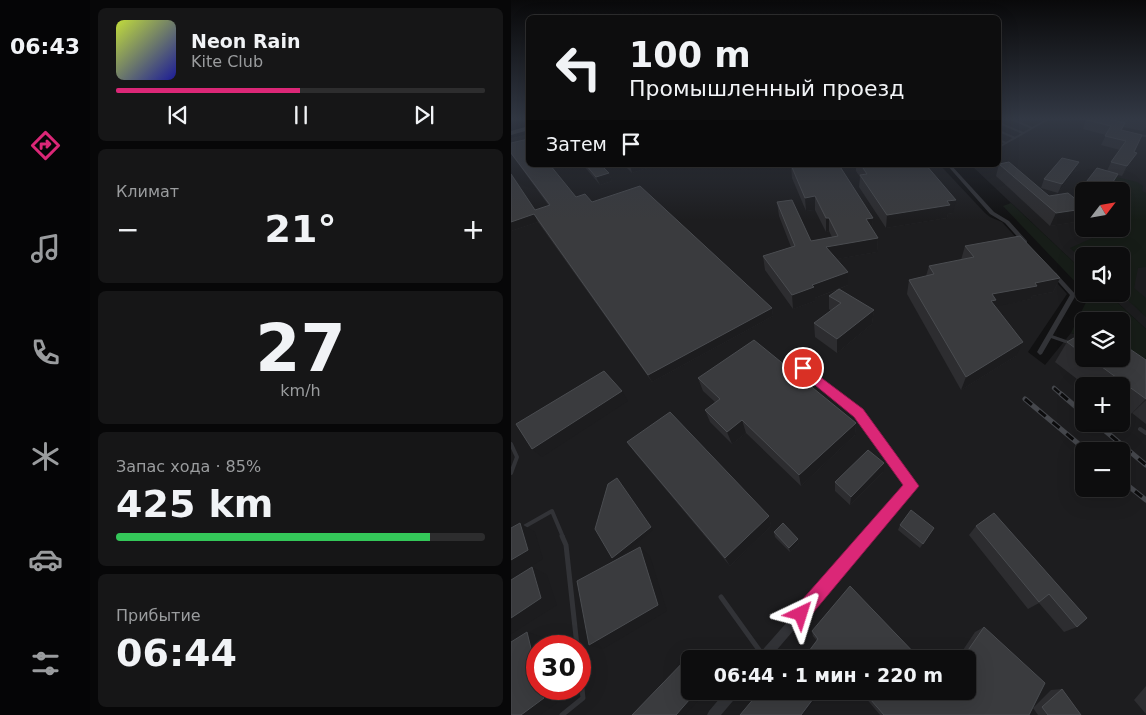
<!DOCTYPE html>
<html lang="ru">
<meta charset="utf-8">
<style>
body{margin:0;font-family:"DejaVu Sans",sans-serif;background:#161617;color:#f1f3f6;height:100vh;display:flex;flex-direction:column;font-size:19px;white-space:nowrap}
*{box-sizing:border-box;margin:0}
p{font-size:16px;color:#9a9c9e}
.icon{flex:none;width:28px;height:28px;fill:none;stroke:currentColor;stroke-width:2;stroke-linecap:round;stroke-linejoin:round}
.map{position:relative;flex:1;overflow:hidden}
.details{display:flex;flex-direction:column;gap:8px;padding:8px;background:#070708;width:421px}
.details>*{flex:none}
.hud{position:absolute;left:15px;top:15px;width:475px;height:152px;border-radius:8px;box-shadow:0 5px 20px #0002,0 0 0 1px #2d2d2e;background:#0d0d0e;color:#f1f3f6;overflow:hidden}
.needle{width:32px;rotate:59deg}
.tools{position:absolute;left:564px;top:182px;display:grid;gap:10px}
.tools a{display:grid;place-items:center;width:55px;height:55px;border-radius:8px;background:#0d0d0e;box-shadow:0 5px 20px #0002,0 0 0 1px #2d2d2e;font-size:25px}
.speed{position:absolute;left:15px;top:635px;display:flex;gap:10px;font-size:25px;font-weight:700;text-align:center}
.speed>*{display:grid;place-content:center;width:65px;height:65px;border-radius:50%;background:#0d0d0e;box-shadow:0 5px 20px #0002,0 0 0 1px #2d2d2e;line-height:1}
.speed .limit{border:8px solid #d22;background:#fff;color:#111}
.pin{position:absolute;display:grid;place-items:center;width:42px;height:42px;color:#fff;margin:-21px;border:2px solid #fff;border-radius:50%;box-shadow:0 1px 5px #0007}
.me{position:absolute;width:55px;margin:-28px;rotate:41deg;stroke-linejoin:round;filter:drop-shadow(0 0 4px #0008)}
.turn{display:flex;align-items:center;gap:18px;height:105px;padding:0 20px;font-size:22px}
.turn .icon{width:65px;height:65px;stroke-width:2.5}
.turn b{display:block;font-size:35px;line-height:42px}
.then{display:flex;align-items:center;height:48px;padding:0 20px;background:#0003;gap:10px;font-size:19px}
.big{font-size:38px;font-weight:700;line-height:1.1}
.details .card{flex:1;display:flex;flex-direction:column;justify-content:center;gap:8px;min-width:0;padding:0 18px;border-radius:8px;background:#161617}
.details .dial{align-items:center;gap:0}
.dial b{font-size:65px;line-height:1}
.song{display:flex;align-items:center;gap:15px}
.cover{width:60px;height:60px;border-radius:8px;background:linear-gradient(135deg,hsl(70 70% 55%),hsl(240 70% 35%))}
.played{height:5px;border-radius:2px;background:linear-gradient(90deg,#db2777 50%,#2d2d2e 50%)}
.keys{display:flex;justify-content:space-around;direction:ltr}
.heat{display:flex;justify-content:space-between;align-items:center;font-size:28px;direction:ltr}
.charge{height:8px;border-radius:4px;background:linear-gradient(90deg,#34c759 85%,#2d2d2e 0)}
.trip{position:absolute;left:170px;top:650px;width:295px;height:50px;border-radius:8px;background:#0d0d0e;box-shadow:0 5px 20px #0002,0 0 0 1px #2d2d2e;font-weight:700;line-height:50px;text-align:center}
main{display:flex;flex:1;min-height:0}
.tab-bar{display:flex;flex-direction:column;width:90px;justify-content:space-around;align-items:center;background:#050506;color:#9a9c9e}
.tab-bar .icon{width:35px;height:35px}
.tab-bar .current{color:#db2777}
.tab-bar b{font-size:22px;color:#f1f3f6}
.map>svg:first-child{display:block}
.built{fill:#1d1d1f;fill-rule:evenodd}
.green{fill:#171d18}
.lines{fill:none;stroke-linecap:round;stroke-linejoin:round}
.lane-far3{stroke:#323337;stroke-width:2}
.lane-far2{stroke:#323337;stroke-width:3}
.lane-far1{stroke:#323337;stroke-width:4}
.lane{stroke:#323337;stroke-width:5}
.street{fill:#323337;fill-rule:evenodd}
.secondary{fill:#404247;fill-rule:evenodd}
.rail-far1-casing{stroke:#45474c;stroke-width:4.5}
.rail-casing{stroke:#45474c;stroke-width:5}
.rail-far1{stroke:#0c0c0d;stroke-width:2.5;stroke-dasharray:7;stroke-linecap:butt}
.rail{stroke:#0c0c0d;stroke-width:3;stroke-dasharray:9;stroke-linecap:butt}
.wall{fill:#2d2d30}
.shaded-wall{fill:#1c1c1e}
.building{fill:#3a3b3e;stroke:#4a4c50}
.route{fill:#db2777;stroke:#8e194d}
</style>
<main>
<nav class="tab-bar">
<b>06:43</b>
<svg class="icon current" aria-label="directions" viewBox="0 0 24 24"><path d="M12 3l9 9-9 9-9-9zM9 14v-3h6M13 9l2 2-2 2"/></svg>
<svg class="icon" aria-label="music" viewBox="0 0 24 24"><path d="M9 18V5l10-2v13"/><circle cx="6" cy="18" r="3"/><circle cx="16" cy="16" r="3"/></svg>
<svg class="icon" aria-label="phone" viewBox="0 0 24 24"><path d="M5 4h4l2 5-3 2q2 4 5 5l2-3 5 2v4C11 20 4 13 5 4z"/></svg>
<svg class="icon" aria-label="climate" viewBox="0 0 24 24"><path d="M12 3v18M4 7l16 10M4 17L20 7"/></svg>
<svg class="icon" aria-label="car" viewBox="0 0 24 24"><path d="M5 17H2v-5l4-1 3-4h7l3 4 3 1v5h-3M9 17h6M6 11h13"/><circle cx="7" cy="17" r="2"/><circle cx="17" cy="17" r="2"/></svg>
<svg class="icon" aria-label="filters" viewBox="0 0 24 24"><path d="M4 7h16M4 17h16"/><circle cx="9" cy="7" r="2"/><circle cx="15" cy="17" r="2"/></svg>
</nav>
<section class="details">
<div class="card">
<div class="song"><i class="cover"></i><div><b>Neon Rain</b><p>Kite Club</p></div></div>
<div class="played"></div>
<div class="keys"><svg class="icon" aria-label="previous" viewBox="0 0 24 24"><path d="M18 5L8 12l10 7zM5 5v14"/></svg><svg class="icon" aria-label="pause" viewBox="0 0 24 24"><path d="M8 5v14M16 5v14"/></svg><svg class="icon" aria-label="next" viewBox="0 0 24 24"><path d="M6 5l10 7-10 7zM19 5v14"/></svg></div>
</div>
<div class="card"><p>Климат</p>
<div class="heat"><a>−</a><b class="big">21°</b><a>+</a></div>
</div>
<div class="card dial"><b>27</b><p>km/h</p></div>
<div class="card"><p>Запас хода · 85%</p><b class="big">425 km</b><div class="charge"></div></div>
<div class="card"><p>Прибытие</p><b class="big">06:44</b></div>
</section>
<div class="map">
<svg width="635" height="715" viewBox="0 0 635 715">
<rect width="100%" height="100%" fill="#111112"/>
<path class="built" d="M488,119H635V329L597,294H610V256H572V271L461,166L451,168L448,165H488ZM572,191H610V229H572Z
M17,134L18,165H429L474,213L479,217L491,222L556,294L517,352L534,365L560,333L572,337V359H610V351L635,359V715H0V138ZM572,386H610V424H572ZM572,451H610V489H572ZM26,646H69V689H26ZM179,659H456V691H179Z"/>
<path class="green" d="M589,173L626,182L632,186L631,191L635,193V267L627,268L623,288L635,298V317L610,294V256H572V260L559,248L588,235L601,236L607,229H610L612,222L610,191L581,180Z
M500,203L572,271V290L492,206Z
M576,294H597L635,329V359L610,351V321H572V337L560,333L578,296Z"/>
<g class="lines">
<path class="lane-far3" d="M500,119L521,128
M520,119H522
M488,123L512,133
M488,131L504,138
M628,135L635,136
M488,140L495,143
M488,147L537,119
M439,166L445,165"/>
<path class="lane-far2" d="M539,336L559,343"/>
<path class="lane-far1" d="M629,429L635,433
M0,444L6,457L0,473
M11,528L41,511L52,537"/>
<path class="lane" d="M51,536L55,545L66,646
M210,597L251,654
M51,715L72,698L69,671"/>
<path class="street" d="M436,165H440L483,212L498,221L516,241V243H512L494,223L479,214Z
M543,272L545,273L565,295L531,354L529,355L526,352L559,295L541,275V273Z
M292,365L294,366L351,411L405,486L404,489L258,659H246L247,655L396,486L345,415L290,370L288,368L290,366Z
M215,691H229L227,695L210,715H196L198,711Z"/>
<path class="secondary" d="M18,126V130L0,135V131Z"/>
<defs>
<path id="rail-far1" d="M543,388L551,395"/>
<path id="rail" d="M550,394L572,413
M514,399L576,451
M586,424L635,465
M610,480L635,500"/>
</defs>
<use href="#rail-far1" class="rail-far1-casing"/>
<use href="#rail" class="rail-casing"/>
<use href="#rail-far1" class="rail-far1"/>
<use href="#rail" class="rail"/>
</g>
<path class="wall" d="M575,119H598L606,121L607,119H635V127L632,131L612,127L611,130L623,152L620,163L611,176L607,175L597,191H572V201L566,199L572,186L596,171L600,162L609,150L590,145L595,135L572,129Z
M0,143L65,197L81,202L261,308L262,316L141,382L27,222L0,231L24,210L38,206L0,154Z
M568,162L564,171L547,193L530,188L533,179Z
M488,164L538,196L571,221L539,226L485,176Z
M72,165H90L98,173L101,181L89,185Z
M113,165H135L136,168L121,173Z
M280,165L362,218L361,229L367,238L366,252L326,259L337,272V285L328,289L363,310L361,324L326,353L304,337L303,323L320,311L318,309V296L328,289L304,298V301L282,309L254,270L252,256L280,247L268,216L266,202L300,241L321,237L318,231L315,232L304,210L295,211L281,178Z
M345,165H415L442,213L437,214L436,218L375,228L348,187L349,177L345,171Z
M454,246L549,278L542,292L521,296L520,299L484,306L505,356L450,390L396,294L398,280L415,276L418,266L450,260Z
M572,335V359L635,360V424L621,413L616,418L610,413V386H575L544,362L556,342Z
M187,378L345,423L344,435L290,486L235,433L221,444L199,422L194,410L204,402L192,391Z
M116,442L258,516L260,526L219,566L125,454Z
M372,472L339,505L324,491V482Z
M389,525L423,528L409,548L387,530Z
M465,526L576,618L566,627L553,632L528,603L517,609L458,535Z
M263,532L287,539L288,543L279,552L264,537Z
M473,627L518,715H369L349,691H456V659H446L464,632Z
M301,631L409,659L306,641L302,636Z
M635,686V714L623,700Z
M551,689L570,715H527L522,708L540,690Z"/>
<path class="shaded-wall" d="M626,153L620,163L611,176L616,166Z
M568,162L564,171L547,193L551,184Z
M119,165H135L136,168L121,173Z
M98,173L101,181L89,185L85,177Z
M304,196V210L295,211L294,198Z
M445,200L442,213L437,214L436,218L375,228L376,215Z
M572,209V218L571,221L539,226L545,213Z
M23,214L27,222L0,231V222Z
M315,218H318V231L315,232Z
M362,218L361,231L355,219Z
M367,238L366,252L315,261V247Z
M337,272V285L304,298V301L282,309L281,295L301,285Z
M549,278L542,292L521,296L520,299L483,307L475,315L481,294L524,283Z
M261,308L262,316L141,382L137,375Z
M363,310L361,324L326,353V339Z
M512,342L505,356L450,390L455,377Z
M111,391L117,401L31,457L21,449Z
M635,399V400L616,418Z
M231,420L235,433L221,444L216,432Z
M345,423L344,435L290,486L288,475Z
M373,463L372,472L339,505L340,497Z
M106,478L142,530L104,560L101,558Z
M258,516L260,526L219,566L214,558Z
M9,523L24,532L32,559L0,578V560Z
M287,539L288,543L279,552L278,548Z
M129,547L139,556L156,611L92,649L78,645Z
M21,567L36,575L46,605L0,634V618Z
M16,632L32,637L35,646H26V673Z
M30,689H47L50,700L29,715H10Z
M186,691H196L174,715H165Z
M308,691H310L292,715H290Z"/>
<path class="building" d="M576,119H598L614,123L610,130L631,135L623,152L626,153L616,166L600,162L615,141L594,136L600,126L576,120Z
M17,139L18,165H39L65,197L74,194L81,202L129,186L261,308L137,375L23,214L0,222V174L24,210L39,205L0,153V143Z
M551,158L568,162L551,184L533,179Z
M498,162L538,196L557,193L572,205V209L545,213L488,164Z
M75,165H90L98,173L85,177Z
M280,165H328L362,218L355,219L367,238L315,247L337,272L301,285L303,287L281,295L252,256L284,246L266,202L281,200L300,241L327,236L318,218H315L304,196L294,198Z
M350,165H415L445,200L436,201L439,205L376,215L349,175L356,174Z
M586,168L607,174L596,191H587L572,186Z
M509,236L549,278L524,283L526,286L481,294L485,300L480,301L512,342L455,377L398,280L423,274L418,266L463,257L454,246Z
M328,289L363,310L326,339L303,323L330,303L318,296Z
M568,335H572V354L556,342Z
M243,340L345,423L288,475L231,420L216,432L194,410L209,399L187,378Z
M610,343L635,360V399L580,359H610Z
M93,371L111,391L21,449L5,424Z
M159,412L258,516L214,558L116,442Z
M357,450L373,463L340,497L324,482Z
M106,478L140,527L101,558L84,529L97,484Z
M400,510L423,528L412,544L389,525Z
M483,513L576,618L566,627L538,594L528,602L465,526Z
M9,523L17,550L0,560V528Z
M272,523L287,539L278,548L263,532Z
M129,547L147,605L78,645L66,581Z
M21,567L30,598L0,618V580Z
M339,586L409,659H292L307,639L301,631Z
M473,627L534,683L518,715H373L352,691H456V659H451Z
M16,632L26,673V689H30L33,698L10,715H0V642Z
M179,655L181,659H179V691H186L165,715H121Z
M551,689L570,715H537L531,707Z
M249,691H261L263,694L266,691H308L290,715H229Z"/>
<linearGradient id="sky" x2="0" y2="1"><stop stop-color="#09090a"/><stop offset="0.54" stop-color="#323844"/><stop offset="1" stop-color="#323844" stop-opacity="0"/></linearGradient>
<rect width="635" height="220" fill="url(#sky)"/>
<path class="route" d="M292,364L352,409L408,486L296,620L290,622L284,620L281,614L284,608L392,485L343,417L288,372L286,368L288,365Z"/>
</svg>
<div class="tools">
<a><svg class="needle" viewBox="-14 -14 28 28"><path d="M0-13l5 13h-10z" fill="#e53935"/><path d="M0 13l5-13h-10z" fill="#9a9c9e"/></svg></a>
<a><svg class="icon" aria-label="sound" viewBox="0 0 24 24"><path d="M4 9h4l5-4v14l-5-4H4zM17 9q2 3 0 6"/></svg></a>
<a><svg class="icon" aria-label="layers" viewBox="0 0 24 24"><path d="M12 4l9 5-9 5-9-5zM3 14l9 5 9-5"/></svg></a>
<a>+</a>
<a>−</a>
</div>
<div class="speed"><div class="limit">30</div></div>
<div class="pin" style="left:292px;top:368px;background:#d93025"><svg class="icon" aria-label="arrive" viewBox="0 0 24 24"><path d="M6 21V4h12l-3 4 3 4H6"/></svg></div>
<svg class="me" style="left:290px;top:614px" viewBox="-20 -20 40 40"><path d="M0-17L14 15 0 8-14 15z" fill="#db2777" stroke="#fff" stroke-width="4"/></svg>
<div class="trip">06:44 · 1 мин · 220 m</div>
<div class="hud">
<div class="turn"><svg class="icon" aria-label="left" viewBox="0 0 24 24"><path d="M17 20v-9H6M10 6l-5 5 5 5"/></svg><div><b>100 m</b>Промышленный проезд</div></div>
<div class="then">Затем<svg class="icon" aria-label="arrive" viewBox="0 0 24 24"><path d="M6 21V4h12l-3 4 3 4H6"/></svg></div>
</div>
</div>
</main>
